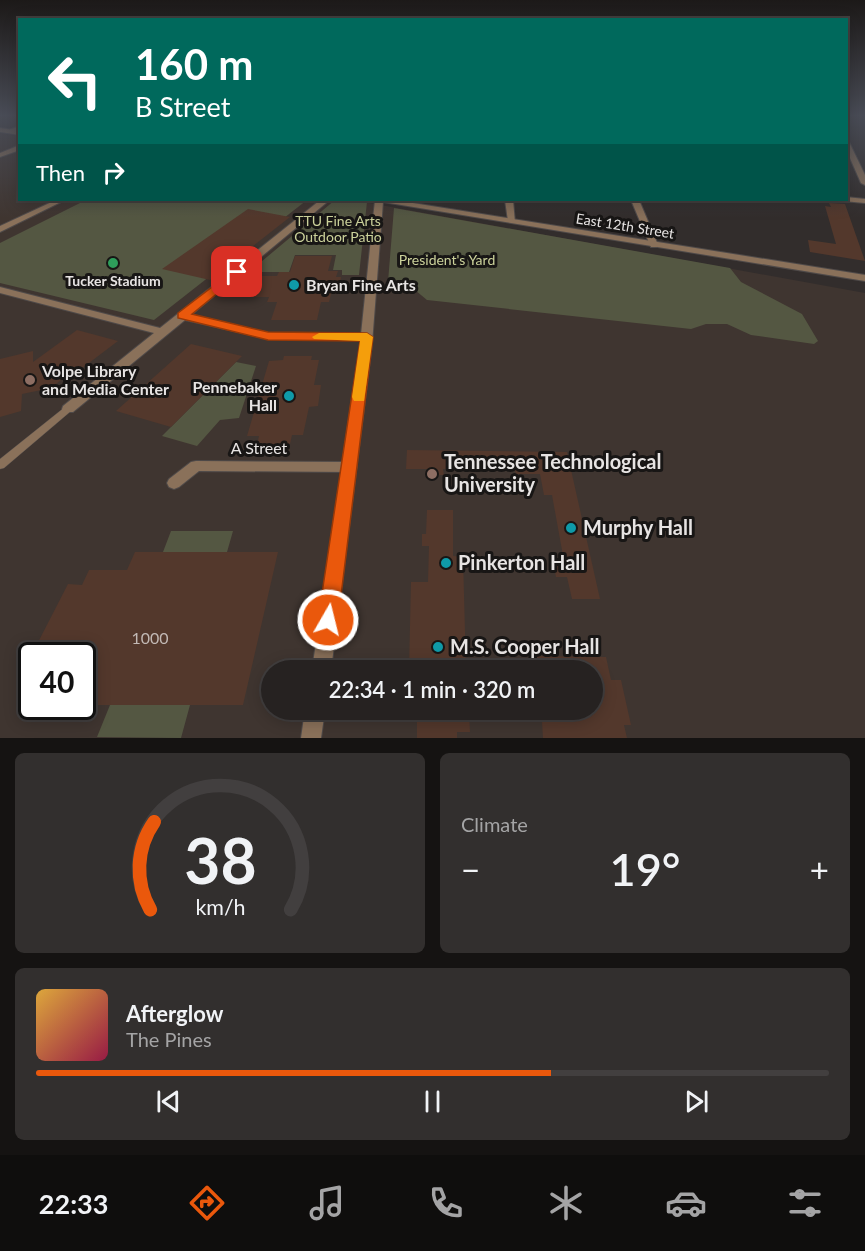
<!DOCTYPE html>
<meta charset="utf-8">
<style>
body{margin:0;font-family:Lato,sans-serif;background:#322f2e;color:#f1f3f6;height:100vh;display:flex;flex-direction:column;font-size:22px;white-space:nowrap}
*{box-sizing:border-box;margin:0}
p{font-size:20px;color:#a4a4a5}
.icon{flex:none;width:33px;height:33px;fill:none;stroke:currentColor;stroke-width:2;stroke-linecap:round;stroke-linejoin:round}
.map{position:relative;height:738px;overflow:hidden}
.details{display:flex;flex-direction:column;gap:15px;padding:15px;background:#151312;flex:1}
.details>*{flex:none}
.banner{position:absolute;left:18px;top:18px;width:830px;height:183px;border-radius:0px;box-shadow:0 3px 15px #0003,0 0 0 2px #423f3f;background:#00695c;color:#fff;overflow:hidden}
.speed{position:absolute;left:18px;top:642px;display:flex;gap:12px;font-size:30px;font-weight:700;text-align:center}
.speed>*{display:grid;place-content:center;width:78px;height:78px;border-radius:50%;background:#262221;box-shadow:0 3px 15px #0003,0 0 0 2px #423f3f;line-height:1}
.speed .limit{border:3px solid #111;border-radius:9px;background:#fff;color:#111}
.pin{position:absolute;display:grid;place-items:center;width:51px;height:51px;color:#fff;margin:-26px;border-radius:12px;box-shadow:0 3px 9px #0006}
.me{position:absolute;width:66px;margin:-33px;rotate:8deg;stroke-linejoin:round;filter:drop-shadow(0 0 4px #0008)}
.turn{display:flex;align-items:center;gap:21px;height:126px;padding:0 18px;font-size:27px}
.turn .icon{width:78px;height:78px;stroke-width:2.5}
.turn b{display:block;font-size:42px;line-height:51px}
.then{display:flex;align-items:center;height:57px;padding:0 18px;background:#0003;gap:12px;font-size:22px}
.big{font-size:45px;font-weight:600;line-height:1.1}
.details .card{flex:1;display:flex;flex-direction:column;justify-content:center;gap:9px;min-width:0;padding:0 21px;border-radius:9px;background:#322f2e}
.details .dial{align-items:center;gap:0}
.dial svg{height:156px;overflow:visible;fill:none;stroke:#423f3f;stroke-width:7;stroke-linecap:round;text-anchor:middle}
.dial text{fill:#f1f3f6;stroke:none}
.song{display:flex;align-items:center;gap:18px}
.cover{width:72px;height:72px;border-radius:9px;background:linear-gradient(135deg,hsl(40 70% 55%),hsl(340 70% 35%))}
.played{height:6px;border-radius:3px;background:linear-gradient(90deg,#ea580c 65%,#423f3f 65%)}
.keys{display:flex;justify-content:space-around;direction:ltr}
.heat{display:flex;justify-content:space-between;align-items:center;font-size:33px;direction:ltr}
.details .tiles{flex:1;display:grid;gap:15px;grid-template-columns:1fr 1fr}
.card:last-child{grid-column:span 2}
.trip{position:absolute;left:261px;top:660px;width:342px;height:60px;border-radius:30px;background:#262221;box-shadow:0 3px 15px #0003,0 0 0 2px #423f3f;font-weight:600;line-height:60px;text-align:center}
.menu{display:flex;height:96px;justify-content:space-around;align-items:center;background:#0f0e0d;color:#a4a4a5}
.menu .icon{width:42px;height:42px}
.menu .on{color:#ea580c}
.menu b{font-size:27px;color:#f1f3f6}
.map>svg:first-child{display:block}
.built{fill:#3f3530;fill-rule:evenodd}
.green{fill:#545742}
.building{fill:#53382c}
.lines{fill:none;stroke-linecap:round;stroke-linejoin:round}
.pedestrian-casing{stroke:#4f4a49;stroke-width:1}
.minor-casing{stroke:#4f4a49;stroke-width:2}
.tertiary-casing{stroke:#4f4a49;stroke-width:2}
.pedestrian{fill:#8a715a;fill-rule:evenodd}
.minor{fill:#8a715a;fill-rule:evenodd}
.tertiary{fill:#8a715a;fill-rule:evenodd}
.route{fill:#ea580c;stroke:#983908;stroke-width:1.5}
.slow{fill:#f59e0b}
.leisure-dot{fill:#2e9e5b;stroke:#181615;stroke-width:2}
.culture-dot{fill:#0f9aa8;stroke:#181615;stroke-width:2}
.education-dot{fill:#8d6e63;stroke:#181615;stroke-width:2}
.labels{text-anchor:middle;stroke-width:6;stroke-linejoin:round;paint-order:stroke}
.far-park-label{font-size:14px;fill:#ccd29b;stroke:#181615}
.far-street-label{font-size:14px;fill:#e7e4e3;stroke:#181615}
.far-poi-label{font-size:14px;font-weight:bold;fill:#e7e4e3;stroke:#181615}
.poi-label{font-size:16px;font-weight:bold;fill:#e7e4e3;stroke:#181615;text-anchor:start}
.street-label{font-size:16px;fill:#e7e4e3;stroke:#181615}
.near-number-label{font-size:16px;fill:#c2b9b5}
.near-poi-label{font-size:20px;font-weight:bold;fill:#e7e4e3;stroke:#181615;text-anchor:start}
</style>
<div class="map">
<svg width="865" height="738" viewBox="0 0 865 738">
<rect width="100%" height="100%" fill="#322d2c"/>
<path class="built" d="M0,133L19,136L20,200H353L865,293V738H0ZM32,656H82V706H32ZM272,670H592V710H272Z"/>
<path class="green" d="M86,200H307L154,320L0,283V243Z
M335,200L367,202L359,275H342V270H333L336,255H295L289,272H249Z
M394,208L730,268L741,282L802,314L818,341L814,344L751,335L727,324H706L691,329L427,300L415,290L388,282Z
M236,362L256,366L239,418L220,420L197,446L162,436Z
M171,531H233L227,552H163Z
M110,705H190L181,738L97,737Z"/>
<path class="building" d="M829,203L845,204L865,261L810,252L808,240L836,244L825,206L831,207Z
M248,209L290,217L210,280L162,269Z
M295,256H332L328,271H338L336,277H341L338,294H331L329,302H321L317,320H271L277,302H267L269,297H244L252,276H277L279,272H290Z
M77,330L118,341L77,372H71L51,388L22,394L21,411L0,417V359L33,351V362Z
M191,344L242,356L171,427L116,411Z
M284,356H312L311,360H319L314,385H321L318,406L309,407L303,435H292L290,444L257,445L259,436H247L269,361L283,360Z
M407,450L567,452L600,599H572L567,577H556L553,561H564L552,495H544L540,474H516L515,470L443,469L444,475H427L428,469H406Z
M427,510H453V556L463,557L466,670H409L411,582H428L429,546H422V534H426Z
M135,552H278L243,705H82V656H31L68,584L82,585L89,570H127Z
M530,656L606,657L611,680H621L631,725H624L627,738H543L542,722L530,721L529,710H592V670H532Z
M424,710H458V713H469L470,732H457V738H417V722H424Z"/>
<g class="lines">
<defs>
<path id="pedestrian" d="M68,406L71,407L73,409L71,411L4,468L0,469V459L65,407Z"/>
<path id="minor" d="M20,126V130L9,133L6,131Z
M846,140L849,142L865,175V185L861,183L846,149Z
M20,145V150L0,157V153Z
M846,197L865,199V203L843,201L846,200Z
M56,200H65L0,232V226Z
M505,200H513L515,223L508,221Z
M631,200H639L658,245L657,247H651L650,245Z
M319,201L326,203L191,315L269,333L367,334L371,335L373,337L371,339H269L185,320L73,412H63L62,409L63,406L154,333L0,293V287L160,328Z
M196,461L350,462L355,463L357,467L355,471L350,472L199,471L179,487L174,489L169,487L167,483L169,479L191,462Z"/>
<path id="tertiary" d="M0,128L20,131V135L0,132Z
M375,200H394L865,275V281L383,202L372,344L331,670H312L360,344Z
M305,710H325L321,738H301Z"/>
</defs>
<use href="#pedestrian" class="pedestrian-casing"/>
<use href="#minor" class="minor-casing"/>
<use href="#tertiary" class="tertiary-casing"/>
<use href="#pedestrian" class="pedestrian"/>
<use href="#minor" class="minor"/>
<use href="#tertiary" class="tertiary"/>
</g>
<linearGradient id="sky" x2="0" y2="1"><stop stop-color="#1c1918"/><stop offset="0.53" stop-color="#494c56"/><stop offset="1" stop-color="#494c56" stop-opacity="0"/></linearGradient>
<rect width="865" height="218" fill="url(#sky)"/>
<path class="route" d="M237,268L243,272L241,274L192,314L268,332L367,333L373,337L338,620L335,627L328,630L321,627L318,620L360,341L268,340L178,318V313Z"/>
<path class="slow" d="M319,333H367L373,337L364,401H354L352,397L360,341L314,339L312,337Z"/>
<circle class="leisure-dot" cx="113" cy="263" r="6"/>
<g class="culture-dot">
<circle cx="294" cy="285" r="6"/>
<circle cx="289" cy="396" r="6"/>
<circle cx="571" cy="528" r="6"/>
<circle cx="446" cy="563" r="6"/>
<circle cx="438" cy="647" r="6"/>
</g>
<g class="education-dot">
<circle cx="30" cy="380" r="6"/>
<circle cx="432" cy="474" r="6"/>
</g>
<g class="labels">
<g class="far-park-label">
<text x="338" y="226">TTU Fine Arts<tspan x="338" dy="16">Outdoor Patio</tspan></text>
<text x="447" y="265">President's Yard</text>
</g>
<g class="far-street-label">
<text transform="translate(625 226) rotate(9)" y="5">East 12th Street</text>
</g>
<g class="far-poi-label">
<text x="113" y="286">Tucker Stadium</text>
</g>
<g class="poi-label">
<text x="306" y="291">Bryan Fine Arts</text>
<text x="42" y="377">Volpe Library<tspan x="42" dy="18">and Media Center</tspan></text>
<text x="277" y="393" text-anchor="end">Pennebaker<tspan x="277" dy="18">Hall</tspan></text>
</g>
<g class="street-label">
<text x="259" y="454">A Street</text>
</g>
<g class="near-number-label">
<text x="150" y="644">1000</text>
</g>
<g class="near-poi-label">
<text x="444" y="469">Tennessee Technological<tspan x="444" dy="23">University</tspan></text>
<text x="583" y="535">Murphy Hall</text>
<text x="458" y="570">Pinkerton Hall</text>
<text x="450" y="654">M.S. Cooper Hall</text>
</g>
</g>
</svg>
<div class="speed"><div class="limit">40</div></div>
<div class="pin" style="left:237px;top:272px;background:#d93025"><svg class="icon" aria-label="arrive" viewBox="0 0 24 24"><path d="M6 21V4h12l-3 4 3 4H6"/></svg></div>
<svg class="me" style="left:328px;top:620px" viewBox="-20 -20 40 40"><circle r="17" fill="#ea580c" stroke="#fff" stroke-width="3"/><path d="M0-11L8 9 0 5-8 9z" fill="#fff"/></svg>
<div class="trip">22:34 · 1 min · 320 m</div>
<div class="banner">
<div class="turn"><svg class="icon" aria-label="left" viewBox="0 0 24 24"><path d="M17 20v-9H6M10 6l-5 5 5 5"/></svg><div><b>160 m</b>B Street</div></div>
<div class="then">Then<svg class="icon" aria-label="right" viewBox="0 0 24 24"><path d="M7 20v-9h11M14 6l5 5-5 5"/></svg></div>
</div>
</div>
<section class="details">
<div class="tiles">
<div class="card dial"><svg viewBox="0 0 100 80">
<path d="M14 69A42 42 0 1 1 86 69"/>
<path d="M14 69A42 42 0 0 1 16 24" stroke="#ea580c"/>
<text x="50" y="56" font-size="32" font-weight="700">38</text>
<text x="50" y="72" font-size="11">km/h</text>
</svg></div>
<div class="card"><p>Climate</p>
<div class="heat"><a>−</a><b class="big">19°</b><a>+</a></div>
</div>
<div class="card">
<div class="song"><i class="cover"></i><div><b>Afterglow</b><p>The Pines</p></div></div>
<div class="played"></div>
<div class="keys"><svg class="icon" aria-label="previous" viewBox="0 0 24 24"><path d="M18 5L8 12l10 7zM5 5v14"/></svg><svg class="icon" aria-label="pause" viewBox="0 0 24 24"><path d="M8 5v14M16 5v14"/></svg><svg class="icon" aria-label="next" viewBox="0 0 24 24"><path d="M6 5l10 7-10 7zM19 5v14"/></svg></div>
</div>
</div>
</section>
<nav class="menu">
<b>22:33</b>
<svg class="icon on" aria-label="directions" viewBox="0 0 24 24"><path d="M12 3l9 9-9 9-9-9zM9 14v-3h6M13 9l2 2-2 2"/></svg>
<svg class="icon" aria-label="music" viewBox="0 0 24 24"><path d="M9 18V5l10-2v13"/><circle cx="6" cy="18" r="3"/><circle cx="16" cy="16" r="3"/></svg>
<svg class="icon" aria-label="phone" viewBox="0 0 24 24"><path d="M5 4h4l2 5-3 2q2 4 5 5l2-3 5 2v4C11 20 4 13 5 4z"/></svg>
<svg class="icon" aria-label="climate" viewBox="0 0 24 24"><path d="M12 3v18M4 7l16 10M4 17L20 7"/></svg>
<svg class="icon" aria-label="car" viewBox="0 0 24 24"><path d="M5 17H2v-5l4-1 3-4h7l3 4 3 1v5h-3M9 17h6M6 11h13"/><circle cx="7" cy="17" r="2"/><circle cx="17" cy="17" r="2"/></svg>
<svg class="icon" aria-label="filters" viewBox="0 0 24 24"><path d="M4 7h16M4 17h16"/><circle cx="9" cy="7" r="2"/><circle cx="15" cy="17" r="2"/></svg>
</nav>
